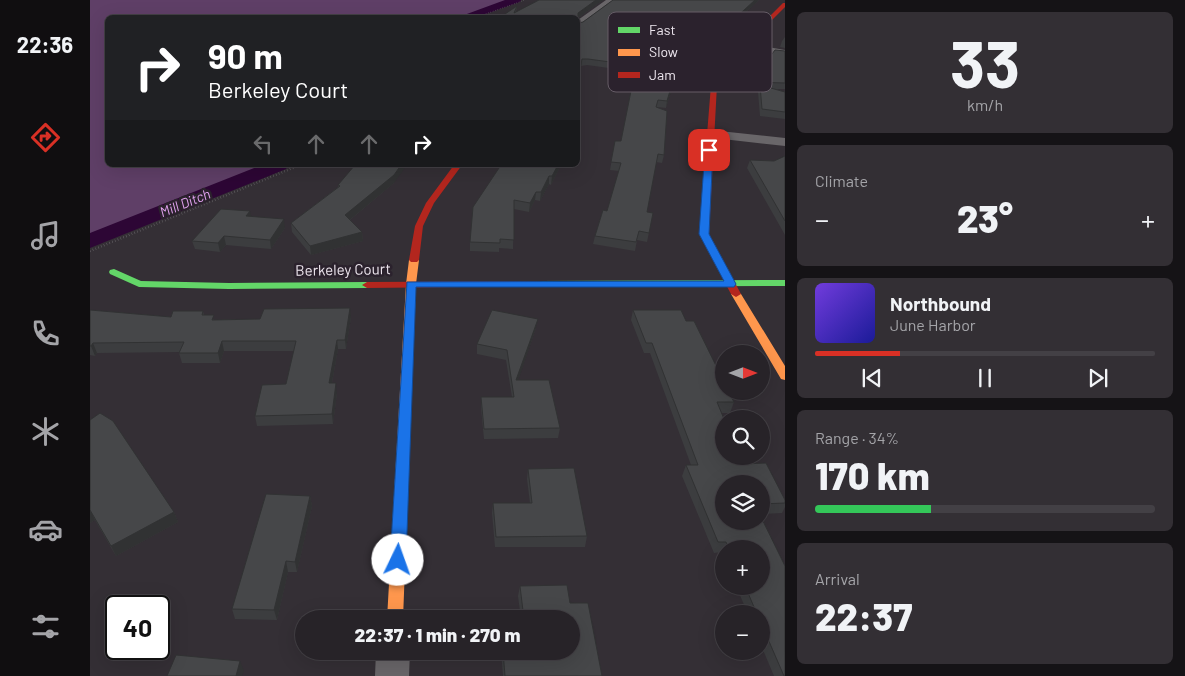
<!DOCTYPE html>
<meta charset="utf-8">
<style>
body{margin:0;font-family:Barlow,sans-serif;background:#332f34;color:#f1f3f6;height:100vh;display:flex;flex-direction:column;font-size:19px;white-space:nowrap}
*{box-sizing:border-box;margin:0}
p{font-size:16px;color:#a4a4a8}
.icon{flex:none;width:28px;height:28px;fill:none;stroke:currentColor;stroke-width:2;stroke-linecap:round;stroke-linejoin:round}
.map{position:relative;flex:1;overflow:hidden}
.details{display:flex;flex-direction:column;gap:12px;padding:12px;background:#151316;width:400px}
.details>*{flex:none}
.top-card{position:absolute;left:15px;top:15px;width:475px;height:152px;border-radius:8px;box-shadow:0 5px 20px #0002,0 0 0 1px #434045;background:#202124;color:#fff;overflow:hidden}
.needle{width:32px;rotate:90deg}
.fabs{position:absolute;left:625px;top:345px;display:grid;gap:10px}
.fabs a{display:grid;place-items:center;width:55px;height:55px;border-radius:50%;background:#272328;box-shadow:0 5px 20px #0002,0 0 0 1px #434045;font-size:25px}
.speed{position:absolute;left:15px;top:595px;display:flex;gap:10px;font-size:25px;font-weight:700;text-align:center}
.speed>*{display:grid;place-content:center;width:65px;height:65px;border-radius:50%;background:#272328;box-shadow:0 5px 20px #0002,0 0 0 1px #434045;line-height:1}
.speed .limit{border:2px solid #111;border-radius:8px;background:#fff;color:#111}
.pin{position:absolute;display:grid;place-items:center;width:42px;height:42px;color:#fff;margin:-21px;border-radius:10px;box-shadow:0 2px 8px #0006}
.me{position:absolute;width:55px;margin:-28px;rotate:3deg;stroke-linejoin:round;filter:drop-shadow(0 0 4px #0008)}
.turn{display:flex;align-items:center;gap:18px;height:105px;padding:0 20px;font-size:22px}
.turn .icon{width:65px;height:65px;stroke-width:2.5}
.turn b{display:block;font-size:35px;line-height:42px}
.lanes{display:flex;align-items:center;height:48px;padding:0 20px;background:#0003;justify-content:center;gap:25px;direction:ltr}
.lanes .off{opacity:.35}
.big{font-size:38px;font-weight:800;line-height:1.1}
.details .widget{flex:1;display:flex;flex-direction:column;justify-content:center;gap:8px;min-width:0;padding:0 18px;border-radius:8px;background:#332f34}
.details .dial{align-items:center;gap:0}
.dial b{font-size:65px;line-height:1}
.song{display:flex;align-items:center;gap:15px}
.cover{width:60px;height:60px;border-radius:8px;background:linear-gradient(135deg,hsl(260 70% 55%),hsl(240 70% 35%))}
.played{height:5px;border-radius:2px;background:linear-gradient(90deg,#d93025 25%,#434045 25%)}
.keys{display:flex;justify-content:space-around;direction:ltr}
.heat{display:flex;justify-content:space-between;align-items:center;font-size:28px;direction:ltr}
.charge{height:8px;border-radius:4px;background:linear-gradient(90deg,#34c759 34%,#434045 0)}
.trip{position:absolute;left:205px;top:610px;width:285px;height:50px;border-radius:25px;background:#272328;box-shadow:0 5px 20px #0002,0 0 0 1px #434045;font-weight:800;line-height:50px;text-align:center}
main{display:flex;flex:1;min-height:0}
.dock{display:flex;flex-direction:column;width:90px;justify-content:space-around;align-items:center;background:#100e10;color:#a4a4a8}
.dock .icon{width:35px;height:35px}
.dock .on{color:#d93025}
.dock b{font-size:22px;color:#f1f3f6}
.map>svg:first-child{display:block}
.green{fill:#5f3f67}
.lines{fill:none;stroke-linecap:round;stroke-linejoin:round}
.canal{fill:#2d0635;fill-rule:evenodd}
.path-far1{stroke:#6b696c;stroke-width:1;stroke-dasharray:0.5 2;stroke-linecap:butt}
.path{stroke:#6b696c;stroke-width:2.5;stroke-dasharray:0.5 2.5;stroke-linecap:butt}
.street{fill:#696669;fill-rule:evenodd}
.fast{fill:#63d668;fill-rule:evenodd}
.slow{fill:#ff974d;fill-rule:evenodd}
.jam{fill:#b3261e;fill-rule:evenodd}
.wall{fill:#3c3d3f}
.shaded-wall{fill:#313233}
.building{fill:#464749;stroke:#313233}
.route{fill:#1a73e8;stroke:#114b97}
.labels{text-anchor:middle;stroke-width:5;stroke-linejoin:round;paint-order:stroke}
.far-water-label{font-size:14px;font-style:italic;fill:#e3a3f1;stroke:#2b222d}
.street-label{font-size:15px;fill:#eee7ef;stroke:#2b222d}
.key{fill:#2b222d;stroke:#665d67;stroke-width:1}
.key-label{font-size:14px;fill:#eee7ef}
</style>
<main>
<nav class="dock">
<b>22:36</b>
<svg class="icon on" aria-label="directions" viewBox="0 0 24 24"><path d="M12 3l9 9-9 9-9-9zM9 14v-3h6M13 9l2 2-2 2"/></svg>
<svg class="icon" aria-label="music" viewBox="0 0 24 24"><path d="M9 18V5l10-2v13"/><circle cx="6" cy="18" r="3"/><circle cx="16" cy="16" r="3"/></svg>
<svg class="icon" aria-label="phone" viewBox="0 0 24 24"><path d="M5 4h4l2 5-3 2q2 4 5 5l2-3 5 2v4C11 20 4 13 5 4z"/></svg>
<svg class="icon" aria-label="climate" viewBox="0 0 24 24"><path d="M12 3v18M4 7l16 10M4 17L20 7"/></svg>
<svg class="icon" aria-label="car" viewBox="0 0 24 24"><path d="M5 17H2v-5l4-1 3-4h7l3 4 3 1v5h-3M9 17h6M6 11h13"/><circle cx="7" cy="17" r="2"/><circle cx="17" cy="17" r="2"/></svg>
<svg class="icon" aria-label="filters" viewBox="0 0 24 24"><path d="M4 7h16M4 17h16"/><circle cx="9" cy="7" r="2"/><circle cx="15" cy="17" r="2"/></svg>
</nav>
<div class="map">
<svg width="695" height="676" viewBox="0 0 695 676">
<rect width="100%" height="100%" fill="#342f35"/>
<path class="green" d="M0,0H420L368,18H18V165H180L0,236Z"/>
<g class="lines">
<path class="canal" d="M415,0H431L430,2L385,18H366Z
M172,165H198L196,169L0,248V233Z"/>
<path class="path-far1" d="M384,18L435,0"/>
<path class="path" d="M0,251L210,165"/>
<path class="street" d="M516,0H526L491,26L488,27V20Z
M654,43L695,50V56L650,48V44Z
M620,130L695,138V146L615,137L613,134Z
M286,651H320L319,676H285Z"/>
<path class="fast" d="M24,269L51,281L139,283L277,282L282,285L277,288L139,289L49,287L20,274L19,272L20,270Z
M695,280V286L450,287L445,284L450,281Z"/>
<path class="slow" d="M324,257L329,260L326,284L313,619H297L316,284L319,260Z
M646,291L651,294L695,366V380L691,379L641,294Z"/>
<path class="jam" d="M693,3H695V7L649,53L627,85L619,234L651,294L646,297L641,294L609,234L621,85L645,51Z
M364,165H372L344,203L333,226L329,260L327,262H321L319,260L325,226L336,203Z
M450,281L454,282L455,284L454,286L277,288L272,285L277,282Z"/>
</g>
<path class="wall" d="M449,0H513L488,18V23L493,22L523,0H669L618,47L614,46L598,61L590,60L576,108L567,107L577,111L574,155L572,163L566,162L557,212L563,213L557,242L547,240L545,251L503,244L505,236L513,210L517,211L529,171L520,170L525,141H531L541,91L548,72L497,65L491,66L488,84V18H409L427,6L426,12Z
M695,37V48L690,47L692,41Z
M695,51V89H686L695,92V119L670,116L668,92L669,89H659L661,82Z
M695,156V235L657,168L660,160L684,161Z
M411,165H471L461,185L459,184L450,201L445,200L439,212L424,209L423,249L409,248V252L380,251V242Z
M304,183L260,220L272,232L273,241L221,255L202,232L201,223L248,187V185Z
M161,217L195,228L181,249L136,245L130,252L105,249L102,241Z
M0,310L81,317L113,311L114,315L125,320L261,317L256,349H248L242,383L247,393L243,424L167,426L165,416L196,384L204,351H134L130,363H92L89,353L90,352L7,353L5,356L0,355Z
M543,310H591L596,321H604L634,382V391H638L644,402L640,413H631L634,419V456H651L654,464L676,463L695,500V507L692,513L671,514V484H634V521H671V517L695,566V676H684L671,645V614H658L646,586H671V549H634V557L632,552L624,553L592,476L596,465H601L560,353H554L541,320Z
M446,328L428,380L470,428L468,438L394,439L391,408V397H422L416,360L387,354V344Z
M0,420L84,512L88,522L26,556L5,520L0,523Z
M438,469L497,536L495,547H405L402,513L403,503H440L437,479Z
M220,496L222,506L207,572H198L187,620L145,619L142,609Z
M430,586L480,603L512,676H413L411,651H481V619H431L428,596Z"/>
<path class="shaded-wall" d="M506,0H513L488,18V13Z
M665,0H669L618,47L620,41Z
M615,40L614,46L598,61L599,55Z
M591,53L590,60L576,108L577,101Z
M311,165H317L304,183L256,223L255,215Z
M468,165H471L461,185L462,176Z
M459,176V184L450,201L451,192Z
M446,192L445,200L439,212L440,203Z
M160,211L162,220L156,216Z
M194,219L195,228L181,249L180,240Z
M272,232L273,241L221,255L220,246Z
M134,236L136,245L130,252L128,243Z
M260,308L261,317L256,349L255,340Z
M448,319L446,328L425,390L426,380Z
M247,340L248,349L240,393L239,383Z
M132,341L134,351L130,363L128,353Z
M3,343L7,353L5,356L1,346Z
M246,383L247,393L243,424L242,414Z
M220,496L222,506L207,572L205,562Z
M0,510L5,520L0,523Z
M84,512L88,522L26,556L21,546Z
M196,561L198,572L187,620L184,610Z
M150,661L154,671L152,676H146Z"/>
<path class="building" d="M449,0H506L488,13V23L493,22L523,0H665L620,41L615,40L599,55L591,53L577,101L568,100L566,107L577,111L574,155L568,154L557,212L563,213L559,233L549,231L546,242L505,236L513,210L517,211L531,163L521,162L525,141H531L541,91L550,66L498,59H492L488,82V18H409L427,6L424,13Z
M685,50L695,51V83L661,82Z
M670,85L695,92V112L672,109Z
M695,156V221L660,160L684,161Z
M265,165H311L304,175L255,215L272,232L220,246L201,223L250,186L248,185Z
M411,165H468L462,176H459L451,192H446L440,203L424,200V240L410,239V243L380,242L383,207Z
M131,209L160,211L156,216L194,219L180,240L134,236L128,243L102,241Z
M260,308L255,340H247L239,383H246L242,414L165,416L172,385L196,384L206,341H132L128,353H89L94,342L3,343L1,346H0V310L81,317L83,311H113L112,315H124L122,320L170,319L174,309Z
M402,310L448,319L426,380H459L470,428L394,429L391,397H424L417,350L387,344Z
M543,310H591L596,321H604L634,382V391H638L644,402H627L634,419V456H651L654,464L676,463L695,500V503L671,504V484H634V521H671V517L695,566V676H694L671,623V614H667L655,586H671V549H639L636,542H628L596,465H608L562,343H556Z
M10,413L23,421L84,512L21,546L0,510V420Z
M484,468L497,536L406,537L403,503H442L438,469Z
M176,494L220,496L205,562L196,561L184,610L142,609Z
M477,585L480,603H498L512,676H415L413,651H481V619H434L430,586Z
M86,655L150,661L146,676H77Z"/>
<path class="route" d="M619,148L623,150L619,234L646,284L644,287H326L316,560L313,564L308,566L302,564L300,560L317,282L634,281L609,234L615,150Z"/>
<g class="labels">
<g class="far-water-label">
<text transform="translate(95 203) rotate(-22)" y="5">Mill Ditch</text>
</g>
<g class="street-label">
<text transform="translate(253 270) rotate(-1)" y="5">Berkeley Court</text>
</g>
</g>
<rect x="518" y="12" width="164" height="80" rx="8" class="key"/>
<rect x="528" y="27" width="22" height="6" fill="#63d668"/>
<rect x="528" y="49" width="22" height="7" fill="#ff974d"/>
<rect x="528" y="72" width="22" height="6" fill="#b3261e"/>
<g class="key-label">
<text x="559" y="35">Fast</text>
<text x="559" y="57">Slow</text>
<text x="559" y="80">Jam</text>
</g>
</svg>
<div class="fabs">
<a><svg class="needle" viewBox="-14 -14 28 28"><path d="M0-13l5 13h-10z" fill="#e53935"/><path d="M0 13l5-13h-10z" fill="#a4a4a8"/></svg></a>
<a><svg class="icon" aria-label="search" viewBox="0 0 24 24"><circle cx="10" cy="10" r="6"/><path d="M15 15l6 6"/></svg></a>
<a><svg class="icon" aria-label="layers" viewBox="0 0 24 24"><path d="M12 4l9 5-9 5-9-5zM3 14l9 5 9-5"/></svg></a>
<a>+</a>
<a>−</a>
</div>
<div class="speed"><div class="limit">40</div></div>
<div class="pin" style="left:619px;top:150px;background:#d93025"><svg class="icon" aria-label="arrive" viewBox="0 0 24 24"><path d="M6 21V4h12l-3 4 3 4H6"/></svg></div>
<svg class="me" style="left:308px;top:560px" viewBox="-20 -20 40 40"><circle r="19" fill="#fff"/><path d="M0-13L10 11 0 6-10 11z" fill="#1a73e8"/></svg>
<div class="trip">22:37 · 1 min · 270 m</div>
<div class="top-card">
<div class="turn"><svg class="icon" aria-label="right" viewBox="0 0 24 24"><path d="M7 20v-9h11M14 6l5 5-5 5"/></svg><div><b>90 m</b>Berkeley Court</div></div>
<div class="lanes"><svg class="icon off" aria-label="left" viewBox="0 0 24 24"><path d="M17 20v-9H6M10 6l-5 5 5 5"/></svg><svg class="icon off" aria-label="ahead" viewBox="0 0 24 24"><path d="M12 20V5M6 11l6-6 6 6"/></svg><svg class="icon off" aria-label="ahead" viewBox="0 0 24 24"><path d="M12 20V5M6 11l6-6 6 6"/></svg><svg class="icon" aria-label="right" viewBox="0 0 24 24"><path d="M7 20v-9h11M14 6l5 5-5 5"/></svg></div>
</div>
</div>
<section class="details">
<div class="widget dial"><b>33</b><p>km/h</p></div>
<div class="widget"><p>Climate</p>
<div class="heat"><a>−</a><b class="big">23°</b><a>+</a></div>
</div>
<div class="widget">
<div class="song"><i class="cover"></i><div><b>Northbound</b><p>June Harbor</p></div></div>
<div class="played"></div>
<div class="keys"><svg class="icon" aria-label="previous" viewBox="0 0 24 24"><path d="M18 5L8 12l10 7zM5 5v14"/></svg><svg class="icon" aria-label="pause" viewBox="0 0 24 24"><path d="M8 5v14M16 5v14"/></svg><svg class="icon" aria-label="next" viewBox="0 0 24 24"><path d="M6 5l10 7-10 7zM19 5v14"/></svg></div>
</div>
<div class="widget"><p>Range · 34%</p><b class="big">170 km</b><div class="charge"></div></div>
<div class="widget"><p>Arrival</p><b class="big">22:37</b></div>
</section>
</main>
